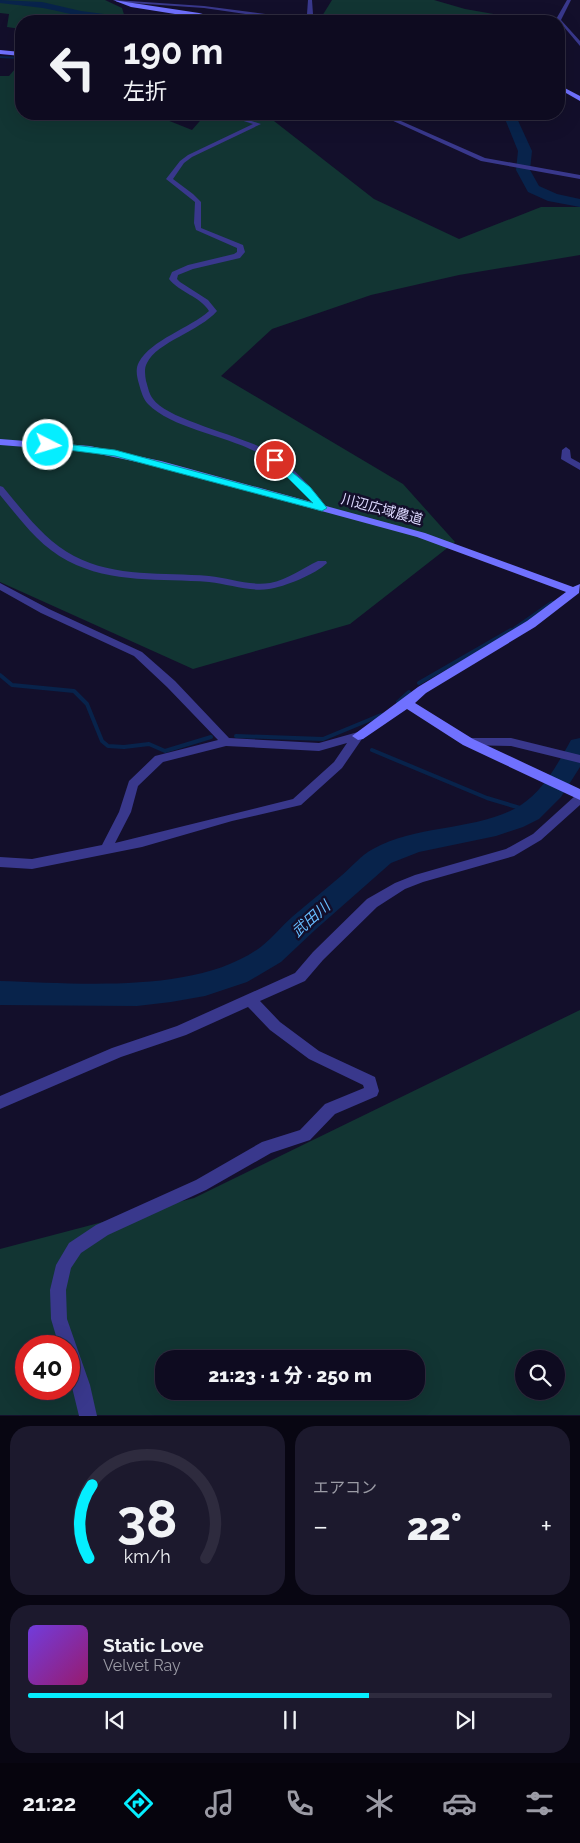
<!DOCTYPE html>
<html lang="ja">
<meta charset="utf-8">
<style>
body{margin:0;font-family:Raleway,"Noto Sans JP",sans-serif;background:#1c192d;color:#f1f3f6;height:100vh;display:flex;flex-direction:column;font-size:19px;white-space:nowrap}
*{box-sizing:border-box;margin:0}
p{font-size:16px;color:#9b9ba5}
.icon{flex:none;width:28px;height:28px;fill:none;stroke:currentColor;stroke-width:2;stroke-linecap:round;stroke-linejoin:round}
.map{position:relative;height:1416px;overflow:hidden}
.panel{display:flex;flex-direction:column;gap:10px;padding:10px;background:#080612;flex:1}
.panel>*{flex:none}
.hud{position:absolute;left:15px;top:15px;width:550px;height:105px;border-radius:20px;box-shadow:0 5px 20px #0002,0 0 0 1px #2e2b3e;background:#0e0b20;color:#f1f3f6;overflow:hidden}
.buttons{position:absolute;left:515px;top:1350px;display:grid;gap:10px}
.buttons a{display:grid;place-items:center;width:50px;height:50px;border-radius:50%;background:#0e0b20;box-shadow:0 5px 20px #0002,0 0 0 1px #2e2b3e;font-size:25px}
.speed{position:absolute;left:15px;top:1335px;display:flex;gap:10px;font-size:25px;font-weight:700;text-align:center}
.speed>*{display:grid;place-content:center;width:65px;height:65px;border-radius:50%;background:#0e0b20;box-shadow:0 5px 20px #0002,0 0 0 1px #2e2b3e;line-height:1}
.speed .limit{border:8px solid #d22;background:#fff;color:#111}
.pin{position:absolute;display:grid;place-items:center;width:42px;height:42px;color:#fff;margin:-21px;border:2px solid #fff;border-radius:50%;box-shadow:0 1px 5px #0007}
.me{position:absolute;width:55px;margin:-28px;rotate:95deg;stroke-linejoin:round;filter:drop-shadow(0 0 4px #0008)}
.turn{display:flex;align-items:center;gap:18px;height:105px;padding:0 25px;font-size:22px}
.turn .icon{width:65px;height:65px;stroke-width:2.5}
.turn b{display:block;font-size:35px;line-height:42px}
.big{font-size:38px;font-weight:800;line-height:1.1}
.panel .card{flex:1;display:flex;flex-direction:column;justify-content:center;gap:8px;min-width:0;padding:0 18px;border-radius:20px;background:#1c192d}
.panel .dial{align-items:center;gap:0}
.dial svg{height:130px;overflow:visible;fill:none;stroke:#2e2b3e;stroke-width:7;stroke-linecap:round;text-anchor:middle}
.dial text{fill:#f1f3f6;stroke:none}
.song{display:flex;align-items:center;gap:15px}
.cover{width:60px;height:60px;border-radius:8px;background:linear-gradient(135deg,hsl(260 70% 55%),hsl(320 70% 35%))}
.played{height:5px;border-radius:2px;background:linear-gradient(90deg,#05eeff 65%,#2e2b3e 65%)}
.keys{display:flex;justify-content:space-around;direction:ltr}
.heat{display:flex;justify-content:space-between;align-items:center;font-size:28px;direction:ltr}
.panel .tiles{flex:1;display:grid;gap:10px;grid-template-columns:1fr 1fr}
.card:last-child{grid-column:span 2}
.trip{position:absolute;left:155px;top:1350px;width:270px;height:50px;border-radius:20px;background:#0e0b20;box-shadow:0 5px 20px #0002,0 0 0 1px #2e2b3e;font-weight:800;line-height:50px;text-align:center}
.menu{display:flex;height:80px;justify-content:space-around;align-items:center;background:#06040d;color:#9b9ba5}
.menu .icon{width:35px;height:35px}
.menu .on{color:#05eeff}
.menu b{font-size:22px;color:#f1f3f6}
.map>svg:first-child{display:block}
.green{fill:#123533;fill-rule:evenodd}
.lines{fill:none;stroke-linecap:round;stroke-linejoin:round}
.stream-far2{stroke:#08234b;stroke-width:2}
.stream-far1{stroke:#08234b;stroke-width:3}
.stream{stroke:#08234b;stroke-width:4}
.river{fill:#08234b;fill-rule:evenodd}
.street{fill:#39388c;fill-rule:evenodd}
.secondary{fill:#7071ff;fill-rule:evenodd}
.route{fill:#05eeff;stroke:#039ba6}
.labels{text-anchor:middle;stroke-width:5;stroke-linejoin:round;paint-order:stroke}
.street-label{font-size:14px;fill:#ddd9ff;stroke:#130f2b}
.water-label{font-size:15px;font-style:italic;fill:#67bdff;stroke:#130f2b}
</style>
<div class="map">
<svg width="580" height="1416" viewBox="0 0 580 1416">
<rect width="100%" height="100%" fill="#130f2b"/>
<path class="green" d="M0,0H105L122,8L126,21H21V29L7,27L9,14L0,13Z
M332,0H434L465,9L505,16L507,21H319Z
M21,62V114H152L192,130L206,114H265L374,199L459,239L541,207H580V255L459,275L371,295L272,329L221,376L403,484L455,542L350,624L193,669L0,582V76H9Z
M580,1010V1415H0V1249L194,1198ZM26,1346H69V1389H26ZM164,1359H416V1391H164ZM524,1359H556V1391H524Z"/>
<g class="lines">
<path class="stream-far2" d="M0,57L21,58"/>
<path class="stream-far1" d="M509,632L552,602"/>
<path class="stream" d="M0,675L12,685L74,691L87,704L102,741L108,746L124,747L149,744L165,751L211,737
M419,683L511,630
M398,702L409,692
M236,736L323,739L381,715
M372,750L487,798L530,811"/>
<path class="river" d="M0,0L42,2L81,11L135,18L140,21C107,23 76,15 43,8C29,6 14,5 0,3Z
M503,114H515L532,151L530,170L539,186L557,194L580,199V207L548,201L528,192L516,170L518,151Z
M580,738V767L561,797L539,819L523,827L496,836L419,852L391,863L315,930L281,962L247,982L205,996L171,1002L137,1006L0,1005V981C76,983 198,995 262,946C273,937 282,926 292,917C308,903 325,890 341,876C352,867 361,855 373,849C418,824 481,831 521,805C544,790 558,763 571,740Z"/>
<path class="street" d="M115,0L204,6L295,18L303,17L307,14L308,0H312L313,14L307,19L293,21L204,8L117,2Z
M567,0H571L561,20L580,41V46L559,21H555Z
M222,114H230L261,124L192,157L184,163L173,179L193,194L201,202V228L243,245L245,252L240,258L193,269L178,275L177,279L180,282L208,300L217,311C200,331 157,342 147,363C144,368 145,375 146,381C148,387 149,394 153,399C167,420 244,436 270,452C292,466 312,487 327,508L325,510H319C303,489 284,469 262,455C230,436 172,429 148,404C143,399 141,391 139,384C137,377 135,369 139,362C151,340 190,328 209,311C200,296 180,293 169,279L172,272L188,265L234,254L237,252V248L196,230L194,223L195,202L166,179L180,161L188,155L253,124Z
M378,114H385L485,158L580,175V179L481,161Z
M566,447L570,450L571,458L580,463V470L561,459L562,450Z
M0,486L3,487C24,512 45,541 74,556C116,578 163,572 209,576C229,578 249,586 270,583C287,580 303,568 318,561H326L327,563C316,574 284,587 269,589C249,592 229,584 209,582C161,578 112,584 68,561C39,546 20,519 0,495Z
M0,583L49,609L142,652L175,681L229,738L319,743L358,732L364,736L342,768L301,805L232,821L142,847L32,869L0,867V857L32,859L102,845L119,812L129,781L155,756L218,740L167,687L134,656L41,613L0,590ZM347,743L334,762L293,799L115,843L131,812L138,786L163,762L226,746L319,751Z
M468,738H511L580,755V763L511,746L464,745L462,742Z
M580,794V805L541,840L514,856L423,882L405,889L377,907L323,960L305,981L260,1001L280,1022L319,1051L375,1077L379,1091L377,1096L335,1114L310,1140L271,1153L206,1190L108,1235L81,1253L71,1268L66,1290L67,1319L90,1385L97,1416H79L69,1375V1346H59L51,1319L50,1290L56,1265L69,1243L96,1225L196,1180L262,1142L300,1130L325,1104L364,1088L363,1085L309,1059L270,1030L248,1007L186,1035L121,1057L0,1109V1096L112,1048L177,1026L295,973L313,952L367,899L395,883L415,875L506,849L533,834L576,795Z"/>
<path class="secondary" d="M113,0L199,13L229,21H219L131,7Z
M0,50L21,52V56L0,54Z
M559,85L580,96V101L559,89Z
M0,439L90,446L161,461L425,533L573,587L580,584L579,593L535,627L426,693L415,703L473,739L580,789V800L463,745L407,709L363,739L358,740L352,736L418,687L527,621L566,592L417,537L156,466L90,452L0,445Z"/>
</g>
<path class="route" d="M48,442L115,450L313,503L272,462V459L275,458L310,487L327,508L322,511L115,456L45,447V443Z"/>
<g class="labels">
<g class="street-label">
<text transform="translate(382 509) rotate(15)" y="5">川辺広域農道</text>
</g>
<g class="water-label">
<text transform="translate(311 919) rotate(-42)" y="5">武田川</text>
</g>
</g>
</svg>
<div class="buttons">
<a><svg class="icon" aria-label="search" viewBox="0 0 24 24"><circle cx="10" cy="10" r="6"/><path d="M15 15l6 6"/></svg></a>
</div>
<div class="speed"><div class="limit">40</div></div>
<div class="pin" style="left:275px;top:460px;background:#d93025"><svg class="icon" aria-label="arrive" viewBox="0 0 24 24"><path d="M6 21V4h12l-3 4 3 4H6"/></svg></div>
<svg class="me" style="left:48px;top:445px" viewBox="-20 -20 40 40"><circle r="17" fill="#05eeff" stroke="#fff" stroke-width="3"/><path d="M0-11L8 9 0 5-8 9z" fill="#fff"/></svg>
<div class="trip">21:23 · 1 分 · 250 m</div>
<div class="hud">
<div class="turn"><svg class="icon" aria-label="left" viewBox="0 0 24 24"><path d="M17 20v-9H6M10 6l-5 5 5 5"/></svg><div><b>190 m</b>左折</div></div>
</div>
</div>
<section class="panel">
<div class="tiles">
<div class="card dial"><svg viewBox="0 0 100 80">
<path d="M14 69A42 42 0 1 1 86 69"/>
<path d="M14 69A42 42 0 0 1 16 24" stroke="#05eeff"/>
<text x="50" y="56" font-size="32" font-weight="700">38</text>
<text x="50" y="72" font-size="11">km/h</text>
</svg></div>
<div class="card"><p>エアコン</p>
<div class="heat"><a>−</a><b class="big">22°</b><a>+</a></div>
</div>
<div class="card">
<div class="song"><i class="cover"></i><div><b>Static Love</b><p>Velvet Ray</p></div></div>
<div class="played"></div>
<div class="keys"><svg class="icon" aria-label="previous" viewBox="0 0 24 24"><path d="M18 5L8 12l10 7zM5 5v14"/></svg><svg class="icon" aria-label="pause" viewBox="0 0 24 24"><path d="M8 5v14M16 5v14"/></svg><svg class="icon" aria-label="next" viewBox="0 0 24 24"><path d="M6 5l10 7-10 7zM19 5v14"/></svg></div>
</div>
</div>
</section>
<nav class="menu">
<b>21:22</b>
<svg class="icon on" aria-label="directions" viewBox="0 0 24 24"><path d="M12 3l9 9-9 9-9-9zM9 14v-3h6M13 9l2 2-2 2"/></svg>
<svg class="icon" aria-label="music" viewBox="0 0 24 24"><path d="M9 18V5l10-2v13"/><circle cx="6" cy="18" r="3"/><circle cx="16" cy="16" r="3"/></svg>
<svg class="icon" aria-label="phone" viewBox="0 0 24 24"><path d="M5 4h4l2 5-3 2q2 4 5 5l2-3 5 2v4C11 20 4 13 5 4z"/></svg>
<svg class="icon" aria-label="climate" viewBox="0 0 24 24"><path d="M12 3v18M4 7l16 10M4 17L20 7"/></svg>
<svg class="icon" aria-label="car" viewBox="0 0 24 24"><path d="M5 17H2v-5l4-1 3-4h7l3 4 3 1v5h-3M9 17h6M6 11h13"/><circle cx="7" cy="17" r="2"/><circle cx="17" cy="17" r="2"/></svg>
<svg class="icon" aria-label="filters" viewBox="0 0 24 24"><path d="M4 7h16M4 17h16"/><circle cx="9" cy="7" r="2"/><circle cx="15" cy="17" r="2"/></svg>
</nav>
